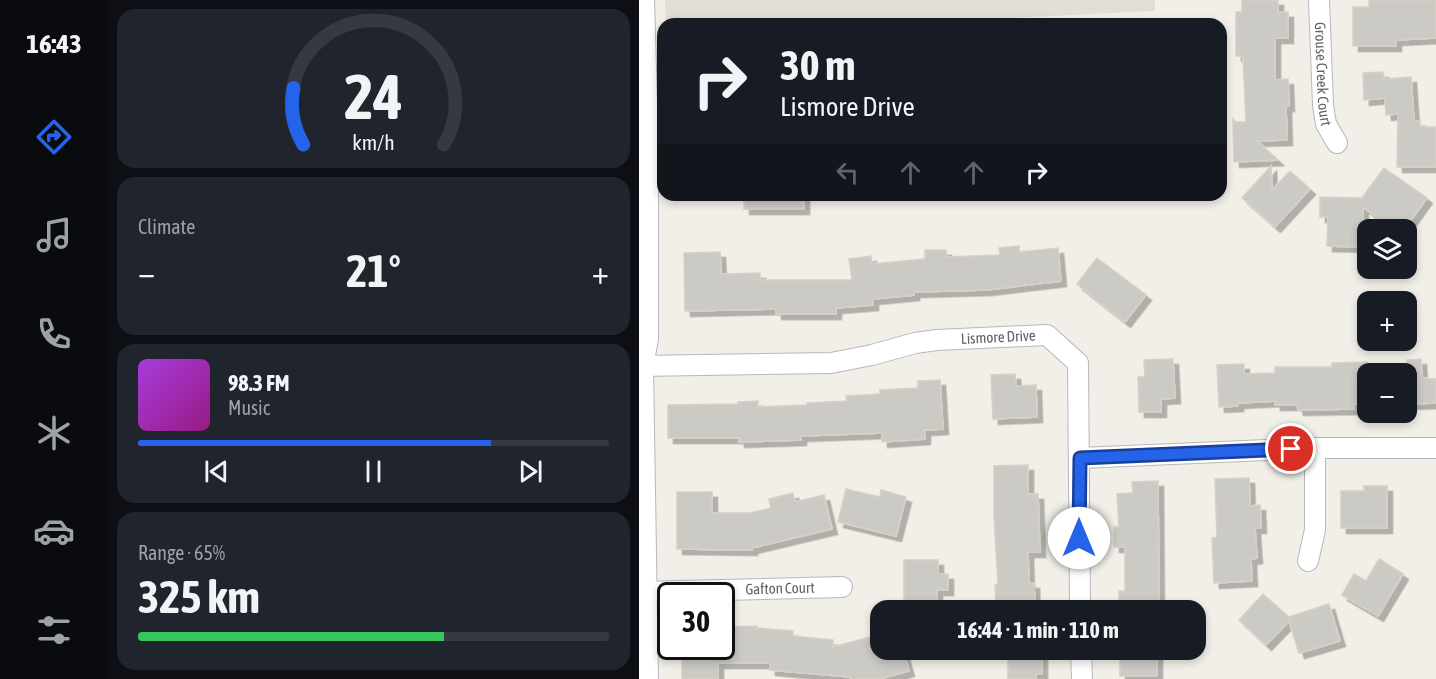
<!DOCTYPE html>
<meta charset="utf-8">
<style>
body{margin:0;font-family:"Asap Condensed",sans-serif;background:#20242c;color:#f1f3f6;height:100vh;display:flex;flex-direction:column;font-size:22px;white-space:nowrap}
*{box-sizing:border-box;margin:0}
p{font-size:20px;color:#9ea1a6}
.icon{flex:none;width:33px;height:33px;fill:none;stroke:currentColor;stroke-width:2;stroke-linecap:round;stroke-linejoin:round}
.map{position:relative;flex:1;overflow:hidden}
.panel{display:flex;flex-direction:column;gap:9px;padding:9px;background:#0d0f14;width:531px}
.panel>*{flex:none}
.top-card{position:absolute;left:18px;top:18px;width:570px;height:183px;border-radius:18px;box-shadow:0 3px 9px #0003;background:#171b24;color:#f1f3f6;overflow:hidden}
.buttons{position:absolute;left:718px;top:219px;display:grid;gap:12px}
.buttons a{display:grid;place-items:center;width:60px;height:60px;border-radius:12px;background:#171b24;box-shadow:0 3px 9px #0003;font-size:30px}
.speed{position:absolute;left:18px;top:582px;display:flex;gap:12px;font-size:30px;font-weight:700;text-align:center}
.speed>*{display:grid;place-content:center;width:78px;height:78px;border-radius:50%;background:#171b24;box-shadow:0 3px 9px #0003;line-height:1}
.speed .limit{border:3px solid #111;border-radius:9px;background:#fff;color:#111}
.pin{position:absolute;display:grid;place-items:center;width:51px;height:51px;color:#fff;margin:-26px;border:3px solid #fff;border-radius:50%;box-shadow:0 2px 6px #0007}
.me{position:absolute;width:66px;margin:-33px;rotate:0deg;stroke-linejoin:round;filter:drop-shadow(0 0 4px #0008)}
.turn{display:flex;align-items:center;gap:21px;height:126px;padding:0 24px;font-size:27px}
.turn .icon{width:78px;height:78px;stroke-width:2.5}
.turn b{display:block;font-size:42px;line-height:51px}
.lanes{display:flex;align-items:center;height:57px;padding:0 24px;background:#0003;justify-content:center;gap:30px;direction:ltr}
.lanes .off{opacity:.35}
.big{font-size:45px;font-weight:700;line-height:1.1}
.panel .widget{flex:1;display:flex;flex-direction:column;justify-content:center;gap:9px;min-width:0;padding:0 21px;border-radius:18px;background:#20242c}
.panel .dial{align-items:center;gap:0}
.dial svg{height:156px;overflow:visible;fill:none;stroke:#363941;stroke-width:7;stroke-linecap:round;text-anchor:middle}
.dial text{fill:#f1f3f6;stroke:none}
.song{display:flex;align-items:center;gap:18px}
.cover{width:72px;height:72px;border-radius:9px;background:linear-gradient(135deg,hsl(280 70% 55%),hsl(310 70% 35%))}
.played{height:6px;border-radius:3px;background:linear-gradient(90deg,#2563eb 75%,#363941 75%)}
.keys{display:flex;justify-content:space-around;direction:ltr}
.heat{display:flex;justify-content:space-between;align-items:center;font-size:33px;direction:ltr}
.charge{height:9px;border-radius:4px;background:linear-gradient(90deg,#34c759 65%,#363941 0)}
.trip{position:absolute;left:231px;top:600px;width:336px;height:60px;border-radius:18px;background:#171b24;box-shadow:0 3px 9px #0003;font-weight:700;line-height:60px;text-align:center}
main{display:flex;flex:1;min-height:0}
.tab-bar{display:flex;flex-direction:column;width:108px;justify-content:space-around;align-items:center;background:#090b0e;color:#9ea1a6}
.tab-bar .icon{width:42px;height:42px}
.tab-bar .current{color:#2563eb}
.tab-bar b{font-size:27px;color:#f1f3f6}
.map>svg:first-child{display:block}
.education{fill:#e1ded6}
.building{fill:#cccac5;stroke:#d6d1c6;stroke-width:1.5;filter:url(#shadow)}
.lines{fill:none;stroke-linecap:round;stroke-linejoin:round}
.street-casing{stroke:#b5b8bc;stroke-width:22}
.street{stroke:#fff;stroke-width:20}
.route-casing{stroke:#184099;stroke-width:15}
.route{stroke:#2563eb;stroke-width:10}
.labels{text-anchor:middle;stroke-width:4.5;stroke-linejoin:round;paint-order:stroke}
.street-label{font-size:15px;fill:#5f6368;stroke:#fff}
</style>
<main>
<nav class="tab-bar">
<b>16:43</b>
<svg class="icon current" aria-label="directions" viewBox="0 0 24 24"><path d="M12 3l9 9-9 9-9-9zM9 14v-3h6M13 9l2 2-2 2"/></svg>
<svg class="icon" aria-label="music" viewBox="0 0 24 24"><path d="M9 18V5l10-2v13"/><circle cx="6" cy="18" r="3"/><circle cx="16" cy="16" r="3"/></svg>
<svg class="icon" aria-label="phone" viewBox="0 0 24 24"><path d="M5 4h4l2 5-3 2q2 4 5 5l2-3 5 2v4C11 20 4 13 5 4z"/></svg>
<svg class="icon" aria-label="climate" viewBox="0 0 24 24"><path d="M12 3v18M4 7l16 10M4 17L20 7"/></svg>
<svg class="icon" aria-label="car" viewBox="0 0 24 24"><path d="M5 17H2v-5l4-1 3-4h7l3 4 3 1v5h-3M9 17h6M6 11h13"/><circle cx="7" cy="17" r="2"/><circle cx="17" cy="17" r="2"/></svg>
<svg class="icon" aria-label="filters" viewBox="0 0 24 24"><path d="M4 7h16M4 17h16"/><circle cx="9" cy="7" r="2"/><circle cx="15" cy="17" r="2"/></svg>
</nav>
<section class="panel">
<div class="widget dial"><svg viewBox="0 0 100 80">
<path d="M14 69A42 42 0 1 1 86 69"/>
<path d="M14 69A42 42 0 0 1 9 40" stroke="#2563eb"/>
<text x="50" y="56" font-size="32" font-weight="700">24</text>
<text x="50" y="72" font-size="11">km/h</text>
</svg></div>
<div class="widget"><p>Climate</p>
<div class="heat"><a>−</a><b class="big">21°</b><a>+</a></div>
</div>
<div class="widget">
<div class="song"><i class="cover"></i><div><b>98.3 FM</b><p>Music</p></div></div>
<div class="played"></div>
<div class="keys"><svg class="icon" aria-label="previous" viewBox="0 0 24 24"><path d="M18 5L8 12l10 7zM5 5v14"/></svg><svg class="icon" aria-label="pause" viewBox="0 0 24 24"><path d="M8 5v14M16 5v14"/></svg><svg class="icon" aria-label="next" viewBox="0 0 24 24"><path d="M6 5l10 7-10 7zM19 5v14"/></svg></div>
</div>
<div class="widget"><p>Range · 65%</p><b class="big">325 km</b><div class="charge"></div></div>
</section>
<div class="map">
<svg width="797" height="679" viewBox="0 0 797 679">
<defs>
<filter id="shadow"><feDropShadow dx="5.5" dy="5.5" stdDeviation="0" flood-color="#0004"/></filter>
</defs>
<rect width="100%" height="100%" fill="#f1efe8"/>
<path class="education" d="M26,0H516V11L241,24H27Z"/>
<path class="building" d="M603,0H639V12H649V38H636V80L649,79L650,106H647L648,140L618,141L639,160L595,162L594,119L597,122H607L604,56H597V12H603Z
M730,0H797V38L757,40V46H714V7H730Z
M744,72L745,79L772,77L775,121H781V127H797V167H758L759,114L747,115L746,98L725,100L724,73Z
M632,166L633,190L651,171L671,189L636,227L603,198Z
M745,168L788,198L765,230H756L724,207L723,247L688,246L689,217H681V197L723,198Z
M105,195H165V209H105Z
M380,246V252L419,248L422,281L347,290L275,292V295L234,299V305L197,308V314H137V309L46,311L45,253L81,252L82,274L121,273V280H213L210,259L232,256L233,264L286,259V250H307V257L361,255L360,248Z
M458,258L507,295L486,322L438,284Z
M534,359L536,398L522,399V412H500L499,377H506L505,360Z
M782,359L783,378L797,379V403L768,404V360Z
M729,362V403L714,404L715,409L659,410L658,405H636V401L599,403V406L580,407L578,365L605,364V374L636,373V367H693V363Z
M376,374L377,386L397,385L398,417L354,419L352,375Z
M301,380L304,429L286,430V439L243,442V433L162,436V440L100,442V438H29V405L99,404V402L119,401V407L168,405V403L208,401L207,396L241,394V390L279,388V381Z
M389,465V494H399L401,552H389L390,583H395L396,610H357L356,585H359L355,516V466Z
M610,478L611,506L621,505L622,528H616L618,558L612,559L613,581L575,583L573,538L578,537L576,479Z
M519,481L520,610H480V591H486V547H475V527H480L478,494L494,493L493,482Z
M725,486H748V528H702V491H725Z
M207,489L241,497L242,490L267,497L257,536L199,522Z
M38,492H73V513H111L132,508L130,499L154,493L156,502L185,495L193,529L113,548V550L38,549Z
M740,559L764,574L739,616L703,595L715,574L727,581Z
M265,560H299V574H309V590H298V610H265Z
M624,594L650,617L690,604L701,641L660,653L650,621L627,645L600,620Z
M118,626V628L154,631V636L194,640V647L242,634V650H264L270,671L240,679H211V677L131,670V663H79V679H43V646H82V627Z
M369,650H403V674H397V679H369Z
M481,650H518V676H481Z"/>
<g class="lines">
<defs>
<g id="street">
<path d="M5,0L9,137V339L4,366L9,679"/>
<path id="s1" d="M680,0L684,105L687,124L698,143"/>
<path id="s2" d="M0,366L192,363L233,355L276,343L298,340L408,335L439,363L441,610"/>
<path d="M441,458L676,448H797"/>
<path d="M669,561L676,530V448"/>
<path id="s3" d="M0,592L203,587"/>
<path d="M442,650L443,679"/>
</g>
</defs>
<use href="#street" class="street-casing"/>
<use href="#street" class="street"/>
</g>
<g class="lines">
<defs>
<path id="route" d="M440,538L441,458L652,449"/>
</defs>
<use href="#route" class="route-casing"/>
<use href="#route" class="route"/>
</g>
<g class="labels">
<g class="street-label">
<text dy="5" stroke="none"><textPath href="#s1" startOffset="74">Grouse Creek Court</textPath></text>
<text dy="5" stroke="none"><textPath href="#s2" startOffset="362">Lismore Drive</textPath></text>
<text dy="5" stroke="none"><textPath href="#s3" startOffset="141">Gafton Court</textPath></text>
</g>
</g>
</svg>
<div class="buttons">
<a><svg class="icon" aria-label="layers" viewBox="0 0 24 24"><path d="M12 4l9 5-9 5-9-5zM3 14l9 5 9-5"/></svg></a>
<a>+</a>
<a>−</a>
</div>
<div class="speed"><div class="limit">30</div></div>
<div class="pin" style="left:652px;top:449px;background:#d93025"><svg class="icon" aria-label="arrive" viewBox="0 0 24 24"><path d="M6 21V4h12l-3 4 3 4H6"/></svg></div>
<svg class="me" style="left:440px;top:538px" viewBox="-20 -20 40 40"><circle r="19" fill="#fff"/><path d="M0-13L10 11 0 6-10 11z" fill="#2563eb"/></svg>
<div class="trip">16:44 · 1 min · 110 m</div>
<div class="top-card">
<div class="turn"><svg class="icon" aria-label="right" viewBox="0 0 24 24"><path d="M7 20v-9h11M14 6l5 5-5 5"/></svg><div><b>30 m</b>Lismore Drive</div></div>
<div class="lanes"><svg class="icon off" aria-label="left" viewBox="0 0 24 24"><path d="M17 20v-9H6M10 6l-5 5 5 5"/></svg><svg class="icon off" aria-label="ahead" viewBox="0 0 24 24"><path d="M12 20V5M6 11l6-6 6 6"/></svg><svg class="icon off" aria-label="ahead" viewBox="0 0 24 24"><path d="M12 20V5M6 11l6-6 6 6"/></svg><svg class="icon" aria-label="right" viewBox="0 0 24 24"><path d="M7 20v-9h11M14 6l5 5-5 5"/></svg></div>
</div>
</div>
</main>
